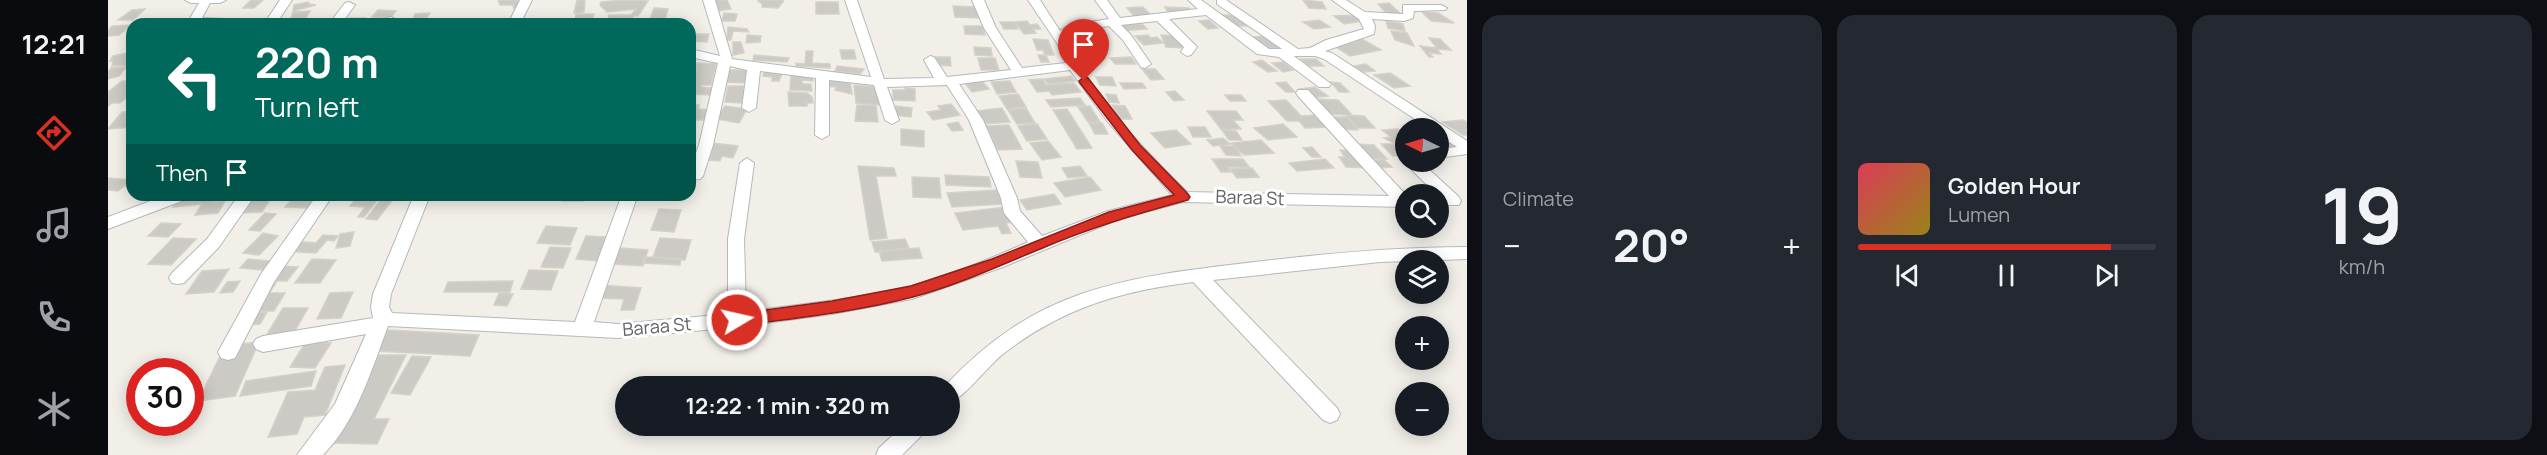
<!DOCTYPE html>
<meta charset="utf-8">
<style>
body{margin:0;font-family:Manrope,sans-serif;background:#242831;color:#f1f3f6;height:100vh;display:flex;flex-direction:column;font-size:22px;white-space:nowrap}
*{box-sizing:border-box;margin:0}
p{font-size:20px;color:#9ea1a6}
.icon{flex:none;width:33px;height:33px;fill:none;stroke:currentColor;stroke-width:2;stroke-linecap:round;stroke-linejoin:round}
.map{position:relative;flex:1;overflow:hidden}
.panel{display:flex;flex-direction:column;gap:15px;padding:15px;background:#0d0f14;width:1080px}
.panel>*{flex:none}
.banner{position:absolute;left:18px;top:18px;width:570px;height:183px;border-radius:18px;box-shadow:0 3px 15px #0003;background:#00695c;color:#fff;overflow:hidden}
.needle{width:39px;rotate:275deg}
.controls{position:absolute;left:1287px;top:118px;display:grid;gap:12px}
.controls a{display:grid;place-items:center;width:54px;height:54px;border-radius:50%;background:#171b24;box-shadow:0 3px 15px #0003;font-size:30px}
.speed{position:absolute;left:18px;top:358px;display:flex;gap:12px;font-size:30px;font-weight:700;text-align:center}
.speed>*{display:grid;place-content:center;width:78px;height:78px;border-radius:50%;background:#171b24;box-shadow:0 3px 15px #0003;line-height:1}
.speed .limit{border:9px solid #d22;background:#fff;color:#111}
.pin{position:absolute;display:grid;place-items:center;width:51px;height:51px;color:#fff;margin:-62px -26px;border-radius:50% 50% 50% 0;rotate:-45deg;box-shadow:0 0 6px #0007}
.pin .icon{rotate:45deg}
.me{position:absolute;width:66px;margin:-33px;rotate:81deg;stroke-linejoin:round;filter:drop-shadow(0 0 4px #0008)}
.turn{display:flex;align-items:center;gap:21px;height:126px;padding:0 30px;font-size:27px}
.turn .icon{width:78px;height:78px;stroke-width:2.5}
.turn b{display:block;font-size:42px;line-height:51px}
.then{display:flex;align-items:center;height:57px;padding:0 30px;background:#0003;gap:12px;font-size:22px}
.big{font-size:45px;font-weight:700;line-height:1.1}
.panel .card{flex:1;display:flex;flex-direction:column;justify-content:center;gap:9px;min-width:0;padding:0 21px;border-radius:18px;background:#242831}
.panel .dial{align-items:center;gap:0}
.dial b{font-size:78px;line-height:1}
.song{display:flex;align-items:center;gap:18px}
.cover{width:72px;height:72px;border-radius:9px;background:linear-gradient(135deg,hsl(350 70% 55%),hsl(50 70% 35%))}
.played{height:6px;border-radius:3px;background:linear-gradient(90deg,#d93025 85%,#363941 85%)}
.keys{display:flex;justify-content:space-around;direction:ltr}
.heat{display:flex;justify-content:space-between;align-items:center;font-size:33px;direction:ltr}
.panel .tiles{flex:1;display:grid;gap:15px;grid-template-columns:repeat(3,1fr)}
.trip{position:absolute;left:507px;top:376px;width:345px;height:60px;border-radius:30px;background:#171b24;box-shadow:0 3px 15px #0003;font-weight:700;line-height:60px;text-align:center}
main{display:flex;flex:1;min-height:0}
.menu{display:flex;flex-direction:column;width:108px;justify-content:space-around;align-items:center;background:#090b0e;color:#9ea1a6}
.menu .icon{width:42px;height:42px}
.menu .selected{color:#d93025}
.menu b{font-size:27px;color:#f1f3f6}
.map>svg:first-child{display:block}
.building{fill:#cccac5;stroke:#d6d1c6;stroke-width:1.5}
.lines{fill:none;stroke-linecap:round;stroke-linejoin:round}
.minor-casing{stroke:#b5b8bc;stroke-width:2}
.minor{fill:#fff;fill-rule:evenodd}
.route{fill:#d93025;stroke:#8d1f18;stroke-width:1.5}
.labels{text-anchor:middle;stroke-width:6;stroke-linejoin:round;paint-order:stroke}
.street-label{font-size:18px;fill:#5f6368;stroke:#fff}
</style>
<main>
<nav class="menu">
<b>12:21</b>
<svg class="icon selected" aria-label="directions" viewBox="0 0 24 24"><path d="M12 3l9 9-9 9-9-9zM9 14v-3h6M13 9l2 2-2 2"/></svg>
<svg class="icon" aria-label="music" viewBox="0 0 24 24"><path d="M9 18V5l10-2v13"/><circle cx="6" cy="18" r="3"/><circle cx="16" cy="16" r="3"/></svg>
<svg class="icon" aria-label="phone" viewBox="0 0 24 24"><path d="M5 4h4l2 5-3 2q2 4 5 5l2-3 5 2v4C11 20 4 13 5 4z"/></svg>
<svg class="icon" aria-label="climate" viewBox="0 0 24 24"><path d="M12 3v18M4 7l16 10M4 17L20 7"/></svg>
</nav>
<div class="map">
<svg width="1359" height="455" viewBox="0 0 1359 455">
<rect width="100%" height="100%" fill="#f1efe8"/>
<path class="building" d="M143,0H155L146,8H135Z
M390,0H414L410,9H406L405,5H392Z
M469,0H477L476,12L466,13Z
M516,0L540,1L530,16H526L520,24H499L501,15H523L528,9L499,12L492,5L493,2Z
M606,0H619L623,9L610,11Z
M653,0H675V2L672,3H674L670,8L654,7V4L650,1Z
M1195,0L1214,2L1218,9L1201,8Z
M200,2L201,4L208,5L185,11L186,5Z
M708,2H730L731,14H708Z
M1281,3L1295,16H1281L1270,4Z
M845,6L867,7L871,18L847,17Z
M1035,7L1043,15L1026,16L1019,8Z
M1057,7L1081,8L1084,12H1060Z
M546,8L560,9L557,19H542Z
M37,9L25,20H10L24,10Z
M270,10L288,11L282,19L264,17Z
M202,11L198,18L183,19L185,12Z
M1314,12L1330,13L1346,23L1323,21Z
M322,13L317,20L304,22L307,14Z
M616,13L629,14L627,21H614Z
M468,14H486L483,24H467Z
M1113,15H1126L1141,26H1123Z
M1248,15L1255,21L1236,24L1226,16Z
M242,18H257L253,24H236Z
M1101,20L1110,28L1100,29L1091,21Z
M1211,20L1222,27L1206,29L1195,22Z
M919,21L922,25L929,24L933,29H925L928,33L916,34L907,22Z
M1278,21L1295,24L1297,31L1280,28Z
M892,22H906L910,29H896Z
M1034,24L1039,29L1014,31L1010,25Z
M23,25L11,35L0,36V31L4,26Z
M856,26H875L877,35L857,34Z
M620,27L639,29L641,32L625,31L623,40H619Z
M1283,31L1299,33L1306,46L1287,40Z
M582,34H601L599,42L582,41Z
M639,35L653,36L652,42L638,43Z
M1040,35L1043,38L1049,37L1055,43L1036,45L1027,36Z
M1053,35L1071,36L1077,48L1058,47Z
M1158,36L1173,49L1160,50L1145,37Z
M1252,38L1273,50L1242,56L1226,46L1248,42L1244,40Z
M1321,38L1332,39L1343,50L1329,49L1333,54L1321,53L1325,57H1321L1312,46L1329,48Z
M925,39L940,40L946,55H938L941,62H933L930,55H937L935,50H929Z
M625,42H633L636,53L625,55Z
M961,42L982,45L984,53L964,51Z
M866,47L883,48L884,56L867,55Z
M732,50H746L748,59H734Z
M698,51H705L704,63L722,64V68L688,66V63L697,64Z
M24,52V62L21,65L4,66L5,61H2L5,56Z
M646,55L681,58L679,62L645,60Z
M827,57H842L843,66L829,65Z
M1023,57L1028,64H1007L1002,58Z
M870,58H887L891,70H873Z
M1193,59H1208L1216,66H1201Z
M1154,60L1169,71L1160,72L1145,62Z
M1175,62L1185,70L1175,72L1164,63Z
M589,63L608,64L603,85H594L593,87L605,88L603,95L584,94Z
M1258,64L1267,71L1255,72L1246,66Z
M729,66L756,69L752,74L727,71Z
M18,67L11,76L0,79V72L3,68Z
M1034,69H1047L1056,79L1043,80Z
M616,70H641L639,83L613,82Z
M656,72L674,74L671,81H664V77L655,76Z
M1282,73L1302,86L1286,88L1266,75Z
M683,74L705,77V81L694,80V84H703L704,91L682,90Z
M963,76L967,81L940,84L936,79Z
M988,77H1004L1008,86L992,85Z
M934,79L938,85L966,83L973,92L944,95L941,91L929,92L921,80Z
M873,80L881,89L864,92L857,83Z
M14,81H24V93L12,103H4L0,106V92Z
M718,81H742L744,94L727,90L729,87L717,86Z
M902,81L908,92L889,94L883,82Z
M1178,82L1187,92H1178L1168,83Z
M1223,82L1232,83L1241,92H1231Z
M1012,83H1034L1038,88L1016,89Z
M746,85L767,87L773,105L748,103Z
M620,86H638L635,103L617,102Z
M1207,87L1220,96L1204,98L1192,89Z
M797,88L807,89V101L785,100V90H797Z
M1067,91L1076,100L1066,101L1058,92Z
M680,92L699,93L704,97L705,103H699V106H681Z
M910,94L918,107L899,109L891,96Z
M998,94L1008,95L1011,103L1001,102Z
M1117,95H1133L1138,101H1122Z
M972,98L977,105L943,107L938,100Z
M1202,99L1230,100L1244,115L1215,114Z
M1178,100L1193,116L1209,115L1221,127L1197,128L1191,121H1179L1160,101Z
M843,104L852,115L825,120L819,112L833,110L830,106Z
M582,105H591L590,109L603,110L600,120H584Z
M749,105L768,106L770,122L747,121Z
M1004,105L1017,106L1024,119H1012Z
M617,106L639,109L631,123L608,119Z
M788,106L804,108L803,117L786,115Z
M982,106L992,122H980L970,107Z
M894,108L902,122L874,124L867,111Z
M918,108L927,123L909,124L900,110Z
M959,109L984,148L969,149L945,110Z
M1099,111H1128L1135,120H1125L1133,129H1113Z
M14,112H24V127L0,129Z
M1238,115L1256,116L1267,128H1249Z
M1220,117H1240L1250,130L1229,129Z
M1355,120L1359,122V135H1355L1335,122Z
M850,122L855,130L844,131L839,124Z
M981,123H994L1000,134H987Z
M929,124L939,139L919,141L910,126Z
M1175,124L1189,137L1160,140L1146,128Z
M901,125L914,149L890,150L878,126Z
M1080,127H1097L1103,137H1085Z
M793,129L816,131V147L793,145Z
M1290,129L1298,135V149L1276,138L1283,137L1274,130Z
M1068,130L1083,144L1057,148L1043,133Z
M1114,130L1128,131L1134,140H1121Z
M1115,138L1122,144L1105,146L1099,140Z
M1340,139L1350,147L1337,148L1330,143V140Z
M1153,140L1166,153L1136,155L1123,143Z
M940,141L953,157L934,160L922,143Z
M603,143L630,146L625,158L614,156L612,161L601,160L604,153L599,152Z
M1247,144L1266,145L1279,159L1259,158Z
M1273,144H1287L1298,155L1285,156Z
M1112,146H1127L1133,156L1118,155Z
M1204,147L1213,157H1204L1195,148Z
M1232,150L1248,151L1261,168L1238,167L1231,157H1237Z
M1104,159H1135L1141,167H1120L1123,172H1113Z
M1217,159L1226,168L1189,171L1181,163Z
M1275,159L1284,167L1269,168L1260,161Z
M908,161L930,162L934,178L912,177Z
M750,166L786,168L788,176H768L779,238L762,240Z
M972,166L979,176L960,178L954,168Z
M1144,168L1151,177L1129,178L1122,169Z
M837,175L881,177L883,187L838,185Z
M804,177L831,178L833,198L805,197Z
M982,177L993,190L957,197L946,183Z
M0,178L24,180L10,191L0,190Z
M889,190L895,204L844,207L839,193Z
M946,194L953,204L919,210L912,200Z
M97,195H110L106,202L117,201L110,213L87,215L94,204L65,207L69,201L95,199Z
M188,195H201L198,199H208L201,208L177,207Z
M251,195H273L256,217H250L257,207L242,206Z
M458,195H477L475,201H455Z
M163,198L154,212L135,213L144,199Z
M274,198L285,199L269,220L258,219Z
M898,207L907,222L898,223L903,233L894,234L890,226L855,230L847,213Z
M551,209L573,210L566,232L543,230Z
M157,213L168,214L152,231L141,230Z
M53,223L73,224L60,237L40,236Z
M438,226L469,228L462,245L429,243Z
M246,232L242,246L228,248L232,234Z
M155,233L170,236L151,255L135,253Z
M215,235L230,236L226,241L219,240L208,253L177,251L185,241L208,243Z
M478,236L499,237L490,261L468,259Z
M65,238L88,239L63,265L40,264Z
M552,238L583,240L577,260L545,257Z
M797,239L801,248L767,252L764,242Z
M442,247L463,248L455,268L433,267Z
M512,248L540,250L535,266L506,264Z
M811,248L814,258L774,261L771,251Z
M537,257L573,259L572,265L535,263Z
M140,259L163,261L155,270L132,268Z
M204,259L228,260L212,283H187Z
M168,266L190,267L179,281H156Z
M121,269L106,292L78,294L94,271Z
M421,270L450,271L443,290L413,289Z
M132,281L125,292L112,293L119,282Z
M405,281L402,292H336L340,282Z
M157,283H168L161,293H177L166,311H138Z
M492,285L533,288L526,310H513L516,299L488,298Z
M245,292L233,318L209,319L222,293Z
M391,293L405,294L399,306L386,305Z
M175,308H200L184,336H158Z
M159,312L152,324L130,326L137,314Z
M280,330L371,335L362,356L268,351Z
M151,342L127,396L90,401L117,346Z
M198,342L223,343L207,368L182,367Z
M271,355H298L266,419H281L269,444L225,443Z
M304,356L323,357L302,395L283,393Z
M237,365L217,415L196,417L189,434L160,437L180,392L207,390L217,367Z
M208,371L203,386L132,396L138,381Z"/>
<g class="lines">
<defs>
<path id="minor" d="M77,0H118L112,3H102L94,18L117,19L120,24H85L81,20L91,3H83Z
M172,0H184L168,24H156Z
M412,0H424L412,24H400Z
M595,0H607L624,59L763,77L737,0H749L776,79L826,78L816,60L822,56L826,57L839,77L903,70L876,28L864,0H876L888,28L914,68L958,63L949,43L920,0H932L952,31L962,25L1001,19L987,0H999L1012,18L1090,9L1080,0H1093L1161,49H1174L1109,4V0H1118L1190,49L1202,48L1218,40L1256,29L1251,19L1224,0H1238L1257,12L1295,14V5H1333L1339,8L1337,10L1306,11L1305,18L1296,21L1264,19L1267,26L1266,34L1217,51L1224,53L1359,141V154L1330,158V149L1349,147L1330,135V129H1322L1216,59L1207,56H1186L1223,84L1221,87H1211L1171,57L1149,54L1098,15L1061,19L1089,47L1083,55L1079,56L1073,52L1076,47L1049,21L1013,25L1023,35L1043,64L1037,68L1033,67L1015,40L1001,26L970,31L959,37C975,89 1041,154 1079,192L1281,196L1190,96L1188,93L1190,90H1200L1298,195V207L1075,202L1011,219L895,267L804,299L724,314L629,327L510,338L280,326C264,369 248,422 215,455H189L227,404L258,334L155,352L148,349L145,344L148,339L155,336L265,318L263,307L265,294L306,195H322L283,294L281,307L284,313L467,322L512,200L514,196L521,195L528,200L486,322L510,324L620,314V239L632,163L639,158L646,163L636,239L638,312C693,304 749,299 803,286C843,275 882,259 920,242L896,213L893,198L861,120L839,85L779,87L791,120L784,124L777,120L766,85L721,80V135L714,139L707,135L708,78L652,71L648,108L641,112L634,108L639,70L622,66L605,145L595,176L592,179L582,180V169L591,145L610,63L582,57V49L612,56ZM962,70L1000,122L1064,195L1000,211L934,236L912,211L909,198L875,120L851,84Z
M241,2L247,5L233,24H221L237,3Z
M283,17L289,20L286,24H274L279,18Z
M1298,161L1313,162L1351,197L1353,201L1351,205H1339L1299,165Z
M58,195H81L79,199L0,229V217Z
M131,195H147L111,247L76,283L70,284L64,283L61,278L64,273L99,239Z
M209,195H225L166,282L127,358L120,360L113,358L110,352L153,274Z
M1359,247V259L1272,262L1105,280L1229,408L1232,414L1229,420L1222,423L1215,420L1085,282C1013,291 954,308 895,354C881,365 855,399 842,402V387H836C932,283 1023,277 1155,261C1223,253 1291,247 1359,247Z
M795,426H820L816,433L794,455H768L771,448Z"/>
</defs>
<use href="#minor" class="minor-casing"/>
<use href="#minor" class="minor"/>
</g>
<path class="route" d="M976,77L980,78L1032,145L1080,194L1082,197L1080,200C1031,213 984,227 937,247C893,265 850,285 805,297C747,312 688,318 629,326L624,324L621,320L624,316L629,314L724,301L803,286L884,259L1001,212L1066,195L1024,150L972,83L971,81Z"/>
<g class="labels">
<g class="street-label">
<text transform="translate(1142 198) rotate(2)" y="6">Baraa St</text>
<text transform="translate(549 327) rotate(-5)" y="6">Baraa St</text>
</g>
</g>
</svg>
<div class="controls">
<a><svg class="needle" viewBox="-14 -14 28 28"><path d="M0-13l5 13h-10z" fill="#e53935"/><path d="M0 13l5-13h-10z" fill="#9ea1a6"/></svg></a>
<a><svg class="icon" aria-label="search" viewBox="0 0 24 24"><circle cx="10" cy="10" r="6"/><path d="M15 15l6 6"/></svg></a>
<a><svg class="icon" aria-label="layers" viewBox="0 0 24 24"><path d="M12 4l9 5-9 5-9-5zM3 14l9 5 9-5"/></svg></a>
<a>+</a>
<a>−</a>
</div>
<div class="speed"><div class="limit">30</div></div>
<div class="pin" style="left:976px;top:81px;background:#d93025"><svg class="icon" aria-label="arrive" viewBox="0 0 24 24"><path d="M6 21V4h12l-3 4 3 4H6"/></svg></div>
<svg class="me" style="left:629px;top:320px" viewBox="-20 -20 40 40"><circle r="17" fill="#d93025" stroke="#fff" stroke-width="3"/><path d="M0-11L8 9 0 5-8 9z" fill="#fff"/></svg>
<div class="trip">12:22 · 1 min · 320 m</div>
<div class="banner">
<div class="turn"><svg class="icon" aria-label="left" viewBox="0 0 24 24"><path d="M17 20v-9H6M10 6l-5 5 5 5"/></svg><div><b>220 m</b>Turn left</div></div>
<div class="then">Then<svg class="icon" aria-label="arrive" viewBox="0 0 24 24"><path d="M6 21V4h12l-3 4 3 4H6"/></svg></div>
</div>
</div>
<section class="panel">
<div class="tiles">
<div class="card"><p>Climate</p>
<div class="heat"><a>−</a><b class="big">20°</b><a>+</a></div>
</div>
<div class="card">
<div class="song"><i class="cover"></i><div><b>Golden Hour</b><p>Lumen</p></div></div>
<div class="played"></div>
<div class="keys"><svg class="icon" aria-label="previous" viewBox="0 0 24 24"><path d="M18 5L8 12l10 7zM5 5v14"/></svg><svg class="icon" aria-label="pause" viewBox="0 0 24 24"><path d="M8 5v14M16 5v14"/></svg><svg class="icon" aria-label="next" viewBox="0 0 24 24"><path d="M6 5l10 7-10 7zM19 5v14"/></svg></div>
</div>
<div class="card dial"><b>19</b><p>km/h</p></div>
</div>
</section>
</main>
